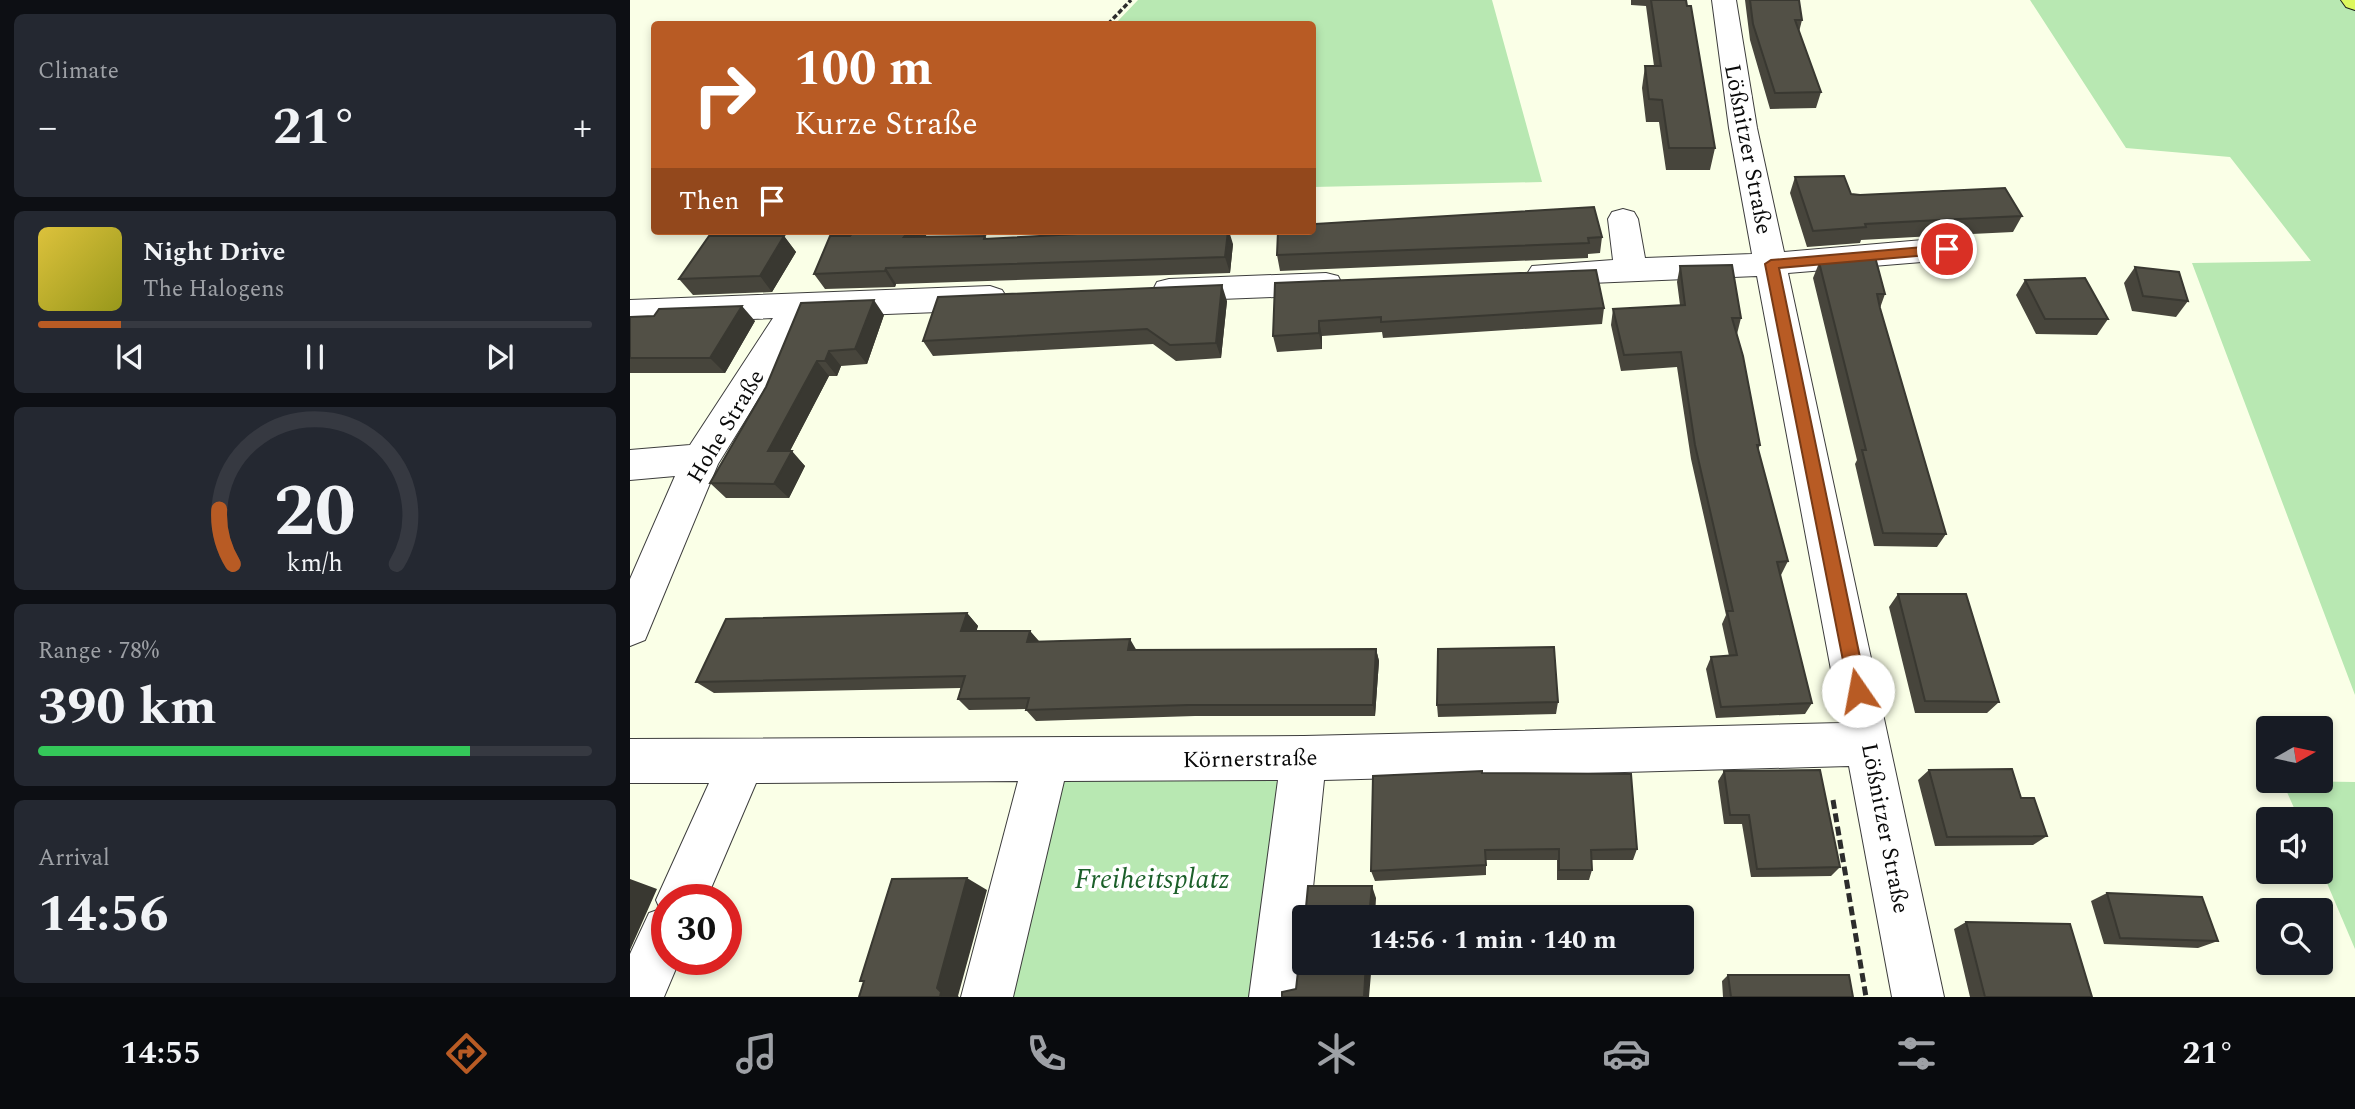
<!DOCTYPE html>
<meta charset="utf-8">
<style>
body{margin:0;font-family:Spectral,serif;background:#242831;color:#f1f3f6;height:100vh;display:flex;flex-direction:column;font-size:26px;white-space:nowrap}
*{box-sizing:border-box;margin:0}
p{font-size:23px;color:#9ea1a6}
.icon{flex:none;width:38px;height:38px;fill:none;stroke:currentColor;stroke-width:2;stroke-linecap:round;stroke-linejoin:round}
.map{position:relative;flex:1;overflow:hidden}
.panel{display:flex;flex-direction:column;gap:14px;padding:14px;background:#0d0f14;width:630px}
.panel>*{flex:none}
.hud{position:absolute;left:21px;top:21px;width:665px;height:214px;border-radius:7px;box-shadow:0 4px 10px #0003;background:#b85b24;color:#fff;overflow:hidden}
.needle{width:46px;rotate:81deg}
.fabs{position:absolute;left:1626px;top:716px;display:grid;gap:14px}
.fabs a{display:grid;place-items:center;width:77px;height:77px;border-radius:7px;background:#171b24;box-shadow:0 4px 10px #0003;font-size:35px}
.speed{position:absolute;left:21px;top:884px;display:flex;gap:14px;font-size:35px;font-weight:700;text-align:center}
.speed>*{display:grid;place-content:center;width:91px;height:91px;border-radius:50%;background:#171b24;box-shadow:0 4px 10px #0003;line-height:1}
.speed .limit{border:10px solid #d22;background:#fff;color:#111}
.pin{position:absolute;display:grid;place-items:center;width:60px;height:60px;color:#fff;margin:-30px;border:4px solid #fff;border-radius:50%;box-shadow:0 2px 7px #0007}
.me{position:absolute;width:77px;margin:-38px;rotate:348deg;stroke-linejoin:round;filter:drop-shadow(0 0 5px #0008)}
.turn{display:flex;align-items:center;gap:24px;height:147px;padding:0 28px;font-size:32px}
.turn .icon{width:91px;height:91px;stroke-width:2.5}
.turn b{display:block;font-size:49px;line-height:60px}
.then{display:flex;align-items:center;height:66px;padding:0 28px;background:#0003;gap:14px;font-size:26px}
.big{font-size:52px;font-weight:700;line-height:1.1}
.panel .card{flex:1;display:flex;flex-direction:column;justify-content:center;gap:10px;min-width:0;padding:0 24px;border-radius:10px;background:#242831}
.panel .dial{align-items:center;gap:0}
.dial svg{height:182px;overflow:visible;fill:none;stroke:#363941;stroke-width:7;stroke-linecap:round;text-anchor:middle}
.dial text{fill:#f1f3f6;stroke:none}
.song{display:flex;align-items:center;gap:21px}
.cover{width:84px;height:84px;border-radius:10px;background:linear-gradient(135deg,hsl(50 70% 55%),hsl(60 70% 35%))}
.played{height:7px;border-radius:4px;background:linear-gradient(90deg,#b85b24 15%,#363941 15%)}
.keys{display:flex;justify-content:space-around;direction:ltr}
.heat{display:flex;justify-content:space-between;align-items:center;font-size:38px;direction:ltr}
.charge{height:10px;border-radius:5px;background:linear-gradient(90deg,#34c759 78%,#363941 0)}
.trip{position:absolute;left:662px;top:905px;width:402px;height:70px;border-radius:7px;background:#171b24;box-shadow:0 4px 10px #0003;font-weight:700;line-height:70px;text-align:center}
.tab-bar{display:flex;height:112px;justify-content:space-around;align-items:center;background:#090b0e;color:#9ea1a6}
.tab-bar .icon{width:49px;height:49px}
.tab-bar .selected{color:#b85b24}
.tab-bar b{font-size:32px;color:#f1f3f6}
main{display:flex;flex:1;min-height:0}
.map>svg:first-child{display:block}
.green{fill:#b8e8b2}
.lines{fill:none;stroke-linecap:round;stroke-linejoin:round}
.minor-casing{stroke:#3d3d3d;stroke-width:2}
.major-casing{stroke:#1b1b1b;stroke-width:2}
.path-far1{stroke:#2c2c2c;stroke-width:3.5;stroke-dasharray:5 2.5;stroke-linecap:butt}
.path{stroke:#2c2c2c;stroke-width:5;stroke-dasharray:9 4.5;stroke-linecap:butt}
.minor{fill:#fff;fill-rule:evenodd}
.major{fill:#ddf85e;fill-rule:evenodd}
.wall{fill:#47453c}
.shaded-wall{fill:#393831}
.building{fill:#525046;stroke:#393831;stroke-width:2}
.route{fill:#b85b24;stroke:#783b17;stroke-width:2}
.labels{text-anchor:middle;stroke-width:7;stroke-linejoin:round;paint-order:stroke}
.street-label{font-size:23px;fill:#0a0a0a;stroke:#fff}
.near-park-label{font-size:28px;font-style:italic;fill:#1c602a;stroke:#fff}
</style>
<main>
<section class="panel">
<div class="card"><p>Climate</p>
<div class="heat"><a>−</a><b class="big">21°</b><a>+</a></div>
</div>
<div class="card">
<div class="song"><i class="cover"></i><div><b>Night Drive</b><p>The Halogens</p></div></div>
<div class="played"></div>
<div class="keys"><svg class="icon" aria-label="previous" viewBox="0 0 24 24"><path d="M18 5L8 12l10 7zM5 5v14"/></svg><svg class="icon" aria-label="pause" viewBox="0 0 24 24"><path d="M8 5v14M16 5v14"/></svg><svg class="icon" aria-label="next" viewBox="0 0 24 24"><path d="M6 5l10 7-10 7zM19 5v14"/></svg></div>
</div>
<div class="card dial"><svg viewBox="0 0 100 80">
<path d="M14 69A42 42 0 1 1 86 69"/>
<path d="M14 69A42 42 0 0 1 8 45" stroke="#b85b24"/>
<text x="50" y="56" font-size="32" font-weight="700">20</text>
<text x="50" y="72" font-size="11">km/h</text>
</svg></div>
<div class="card"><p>Range · 78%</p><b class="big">390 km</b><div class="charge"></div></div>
<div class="card"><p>Arrival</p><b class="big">14:56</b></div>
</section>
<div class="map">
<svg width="1725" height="997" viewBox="0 0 1725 997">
<rect width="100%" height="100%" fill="#faffe7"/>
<path class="green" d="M508,0H862L912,182L683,187L682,24H485Z
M1400,0H1725V695L1562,263L1681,261L1600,157L1496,148Z
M644,773L648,786L621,997H378L429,781Z
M1652,781L1725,782V949L1691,869L1690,819H1669Z"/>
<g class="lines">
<defs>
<path id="minor" d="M1082,0H1106L1127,128L1154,252L1316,238L1327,241L1332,249L1327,257L1316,260L1158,273L1314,997H1262L1219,766L694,780L680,917H674L675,962L671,997H619L648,780L434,781L383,997H331L388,781L126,783L76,900H37V959H50L34,997H0V954L19,913L30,909L26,900L79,783H0V739L674,736L1211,723L1127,276L913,285L902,282L897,274L902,266L983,260L978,219L982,212L993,209L1004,212L1008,219L1015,258L1122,254L1099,128Z
M696,273L708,276L712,284L708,292L696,295L539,301L527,298L523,290L527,282L539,279Z
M360,286L372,290L377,298L372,306L360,310L179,317L88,464L15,640L0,646V579L45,476L0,480V450L60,445L143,318L0,324V300Z"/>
<path id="major" d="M1711,0H1725V10L1716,7Z"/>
</defs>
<use href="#minor" class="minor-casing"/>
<use href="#major" class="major-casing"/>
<path class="path-far1" d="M478,24L501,0"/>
<path class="path" d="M1203,800L1236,997"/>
<use href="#minor" class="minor"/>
<use href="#major" class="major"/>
</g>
<path class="wall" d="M1001,0H1056L1085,148L1080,170H1036L1029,122H1016L1012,88L1015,66H1024L1016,6L1001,5Z
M1115,0H1169L1172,20L1169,32L1191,92L1186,108L1140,109L1120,40Z
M1165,177L1221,194L1392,216L1383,232L1321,235L1231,240L1230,243L1177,247L1160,193Z
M686,224L972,237L970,253L958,254V258L650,271L647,255Z
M224,231H299L295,237L355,236L357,239L552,232L603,244L600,273L266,284L265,287L195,289L184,274L220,236Z
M154,236L166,252L142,292L63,295L49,279Z
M1191,258L1255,294L1250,308L1316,534L1307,547L1244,546L1225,464L1227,460L1183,278Z
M1050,266L1111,318L1107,334L1130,445L1128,450L1158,561L1151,575H1150L1182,703L1175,714L1086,718L1076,669L1081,657L1099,656L1092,624L1096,615L1061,459L1047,367L991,371L981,325L983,309L1050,305L1047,282Z
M1505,267L1558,301L1546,317L1502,311L1494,283Z
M1395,280L1478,319L1467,335L1406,334L1386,295Z
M645,283L974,308L972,324L753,338L752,332L692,336V349L647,352L643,336Z
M597,301L591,358L546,361L523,344L303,356L293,341Z
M254,315L237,364L211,366L207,376H199L160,451L175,466L159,498H96L80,483L136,387Z
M0,317L125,321L95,373H0Z
M1268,594L1369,702L1357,713H1285L1259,607Z
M337,613L348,626L346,631H400L409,641L507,650L746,649L749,661L745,716H565L406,721L396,710V709L339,710L328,699L331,688L84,693L66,682Z
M928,702L926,714L808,717L807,705Z
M1299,770L1391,798L1417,836L1403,845L1305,846L1288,780Z
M1094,771L1210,867L1201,876L1121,877L1112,824H1094L1088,781Z
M852,773L1007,849L1003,860H961L962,870L959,880H927V860H856V875L745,881L741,871Z
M1477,893L1588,941L1568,948L1474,944L1461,901Z
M1336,922L1462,997H1340L1324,929Z
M1098,975L1223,997H1093L1092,981Z"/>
<path class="shaded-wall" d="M279,231H299L284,253L274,237Z
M598,231H599L603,244L600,273L595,257Z
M154,236L166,252L142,292L130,276Z
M256,268L266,284L265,287L255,271Z
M592,285L597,301L591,358L586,343Z
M244,300L254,315L237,364L225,349Z
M112,306L125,321L95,373L80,358Z
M689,321L692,336V349L689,333Z
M199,351L211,366L207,376L195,361Z
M187,361L199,376L152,466L138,451Z
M162,451L175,466L159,498L144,484Z
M337,613L348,626L343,643L331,631Z
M400,631L410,643L397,642Z
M500,639L507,651L498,650Z
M746,649L749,661L745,716L743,705Z
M337,878L357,890L328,996L329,997H310L307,988Z
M0,879L27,889L0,950Z
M742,886L746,898L745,917H739Z
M736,962H742L739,997H734Z"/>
<path class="building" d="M1021,0H1056L1057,6H1061L1085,148H1039L1032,100L1019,99L1015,66H1031Z
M1120,0H1169L1172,20H1165L1191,92L1145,93L1123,24Z
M1214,176L1221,194L1230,195L1375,188L1392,216L1328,219L1235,224L1236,227L1183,231L1165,177Z
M964,207L972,237L958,238L959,243L647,255L648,231H682V222L685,221V224Z
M224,231H279L274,237L355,236L354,239L504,231H551L550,232L564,231H598L595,257L256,268L255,271L184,274L200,236H220Z
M79,236H154L130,276L49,279Z
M1244,253L1255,294H1247L1250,308L1316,534L1253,533L1232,450H1236L1189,262H1193L1191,258Z
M1102,265L1111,318H1102L1113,356L1130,445H1127L1158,561L1147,562L1182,703L1091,707L1081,657L1107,655L1097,611H1103L1065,445L1051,352L994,355L983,309L1055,305L1050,266Z
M1505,267L1549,272L1558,301L1513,296Z
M966,270L974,308L751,322V317L689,321V333L643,336L645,283Z
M1455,278L1478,319H1415L1395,280Z
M592,285L586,343L540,345L517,329L293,341L308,297Z
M244,300L225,349L199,351L195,361H187L138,451H162L144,484L80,483L136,387L171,303Z
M112,306L80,358H0V317L24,316L29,309Z
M1268,594H1336L1369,702L1295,701Z
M337,613L331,631H400L397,642L500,639L498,650L746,649L743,705H558L396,710L399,698L328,699L335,676L66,682L96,619Z
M924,647L928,702L807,705L808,649Z
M1382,769L1391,798H1404L1417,836L1317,837L1299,770Z
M1190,770L1210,867L1127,869L1119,815H1100L1094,771Z
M852,771V773L1001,774L1007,849L961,850L962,870H929V849L855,850L856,865L741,871L743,776Z
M337,878L307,988L311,992L310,997H229L234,981H230L262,879Z
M678,886H742L739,917H674V962H736L734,997H652V992L666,989L670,953L669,909L676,907Z
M1477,893L1572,897L1588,941L1490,938Z
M1336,922L1440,924L1462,997H1355Z
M1098,975H1219L1223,997H1101Z"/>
<path class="route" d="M1317,245L1321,246V253L1149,268L1237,691L1235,696L1228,699L1222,696L1219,691L1135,264L1141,260Z"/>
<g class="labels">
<g class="street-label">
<text transform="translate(1119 149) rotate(79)" y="8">Lößnitzer Straße</text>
<text transform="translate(95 426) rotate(-59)" y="8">Hohe Straße</text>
<text transform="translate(620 758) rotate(-1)" y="8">Körnerstraße</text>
<text transform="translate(1256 828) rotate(79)" y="8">Lößnitzer Straße</text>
</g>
<g class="near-park-label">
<text x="522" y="888">Freiheitsplatz</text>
</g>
</g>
</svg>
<div class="fabs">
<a><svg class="needle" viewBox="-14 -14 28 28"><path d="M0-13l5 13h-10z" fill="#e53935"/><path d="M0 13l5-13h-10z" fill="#9ea1a6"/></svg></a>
<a><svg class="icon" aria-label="sound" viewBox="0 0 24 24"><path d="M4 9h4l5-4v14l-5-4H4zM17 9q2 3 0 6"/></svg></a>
<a><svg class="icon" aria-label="search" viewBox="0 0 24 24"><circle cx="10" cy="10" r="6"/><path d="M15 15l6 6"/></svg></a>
</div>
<div class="speed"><div class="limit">30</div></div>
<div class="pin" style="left:1317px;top:249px;background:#d93025"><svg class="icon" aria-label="arrive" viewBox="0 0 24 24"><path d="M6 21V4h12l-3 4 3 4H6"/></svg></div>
<svg class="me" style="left:1228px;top:691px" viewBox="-20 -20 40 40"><circle r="19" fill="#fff"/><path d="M0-13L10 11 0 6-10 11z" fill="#b85b24"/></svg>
<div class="trip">14:56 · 1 min · 140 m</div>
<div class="hud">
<div class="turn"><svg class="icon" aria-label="right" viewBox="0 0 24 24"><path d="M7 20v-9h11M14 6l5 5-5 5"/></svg><div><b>100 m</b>Kurze Straße</div></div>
<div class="then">Then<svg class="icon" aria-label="arrive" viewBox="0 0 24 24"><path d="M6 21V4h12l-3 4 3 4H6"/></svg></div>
</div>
</div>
</main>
<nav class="tab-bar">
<b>14:55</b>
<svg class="icon selected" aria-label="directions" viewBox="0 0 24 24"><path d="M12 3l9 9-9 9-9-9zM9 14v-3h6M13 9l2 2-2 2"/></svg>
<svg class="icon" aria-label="music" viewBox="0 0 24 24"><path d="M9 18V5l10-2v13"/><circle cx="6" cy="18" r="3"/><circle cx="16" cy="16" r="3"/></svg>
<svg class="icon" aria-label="phone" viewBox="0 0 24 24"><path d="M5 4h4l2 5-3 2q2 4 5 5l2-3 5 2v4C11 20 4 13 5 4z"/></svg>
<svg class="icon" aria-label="climate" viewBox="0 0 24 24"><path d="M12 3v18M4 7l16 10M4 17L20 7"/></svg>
<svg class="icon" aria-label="car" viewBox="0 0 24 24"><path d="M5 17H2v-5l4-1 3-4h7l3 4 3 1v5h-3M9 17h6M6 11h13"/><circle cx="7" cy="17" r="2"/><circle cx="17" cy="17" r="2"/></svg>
<svg class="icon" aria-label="filters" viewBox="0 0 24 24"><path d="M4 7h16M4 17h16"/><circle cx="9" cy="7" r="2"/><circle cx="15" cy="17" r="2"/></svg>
<b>21°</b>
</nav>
